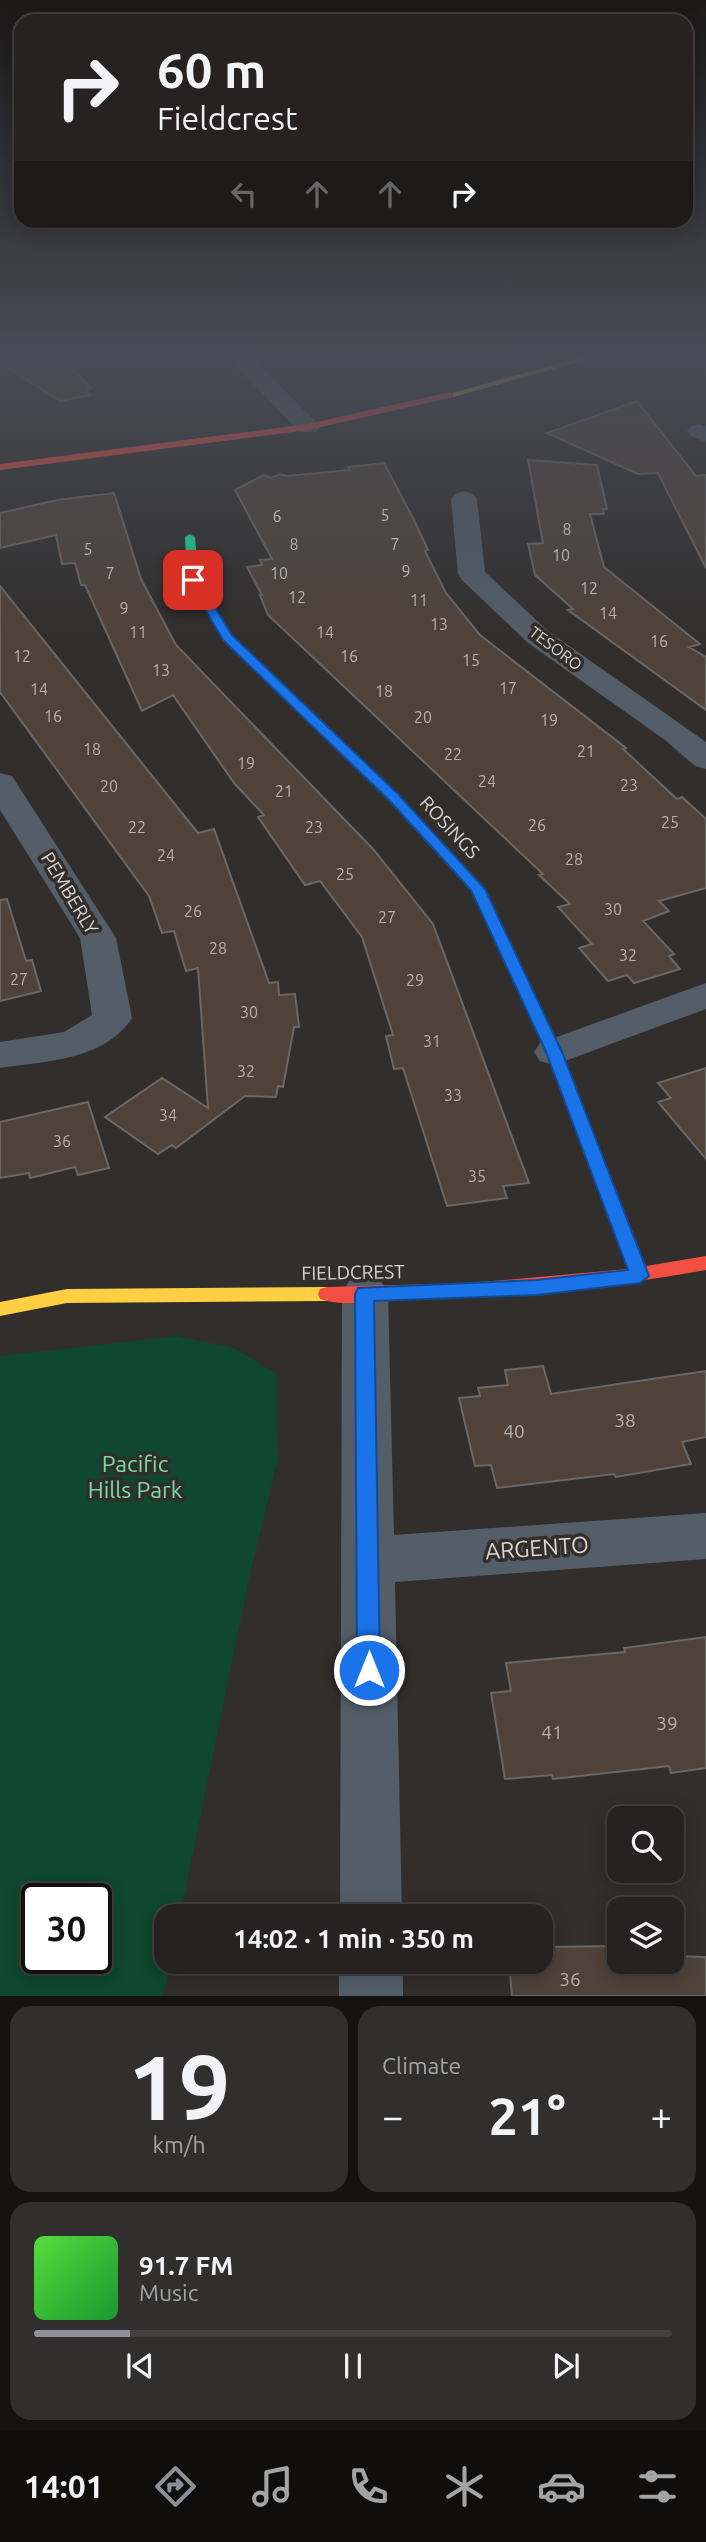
<!DOCTYPE html>
<meta charset="utf-8">
<style>
body{margin:0;font-family:Ubuntu,sans-serif;background:#312f2e;color:#f1f3f6;height:100vh;display:flex;flex-direction:column;font-size:26px;white-space:nowrap}
*{box-sizing:border-box;margin:0}
p{font-size:23px;color:#a3a4a5}
.icon{flex:none;width:38px;height:38px;fill:none;stroke:currentColor;stroke-width:2;stroke-linecap:round;stroke-linejoin:round}
.map{position:relative;height:1996px;overflow:hidden}
.sheet{display:flex;flex-direction:column;gap:10px;padding:10px;background:#141312;flex:1}
.sheet>*{flex:none}
.hud{position:absolute;left:14px;top:14px;width:679px;height:214px;border-radius:21px;box-shadow:0 4px 18px #0003,0 0 0 2px #423f3f;background:#252221;color:#f1f3f6;overflow:hidden}
.fabs{position:absolute;left:607px;top:1806px;display:grid;gap:14px}
.fabs a{display:grid;place-items:center;width:77px;height:77px;border-radius:14px;background:#252221;box-shadow:0 4px 18px #0003,0 0 0 2px #423f3f;font-size:35px}
.speed{position:absolute;left:21px;top:1883px;display:flex;gap:14px;font-size:35px;font-weight:700;text-align:center}
.speed>*{display:grid;place-content:center;width:91px;height:91px;border-radius:50%;background:#252221;box-shadow:0 4px 18px #0003,0 0 0 2px #423f3f;line-height:1}
.speed .limit{border:4px solid #111;border-radius:10px;background:#fff;color:#111}
.pin{position:absolute;display:grid;place-items:center;width:60px;height:60px;color:#fff;margin:-30px;border-radius:14px;box-shadow:0 4px 10px #0006}
.me{position:absolute;width:77px;margin:-38px;rotate:0deg;stroke-linejoin:round;filter:drop-shadow(0 0 5px #0008)}
.turn{display:flex;align-items:center;gap:24px;height:147px;padding:0 28px;font-size:32px}
.turn .icon{width:91px;height:91px;stroke-width:2.5}
.turn b{display:block;font-size:49px;line-height:60px}
.lanes{display:flex;align-items:center;height:66px;padding:0 28px;background:#0003;justify-content:center;gap:35px;direction:ltr}
.lanes .off{opacity:.35}
.big{font-size:52px;font-weight:700;line-height:1.1}
.sheet .widget{flex:1;display:flex;flex-direction:column;justify-content:center;gap:10px;min-width:0;padding:0 24px;border-radius:21px;background:#312f2e}
.sheet .dial{align-items:center;gap:0}
.dial b{font-size:91px;line-height:1}
.song{display:flex;align-items:center;gap:21px}
.cover{width:84px;height:84px;border-radius:10px;background:linear-gradient(135deg,hsl(110 70% 55%),hsl(130 70% 35%))}
.played{height:7px;border-radius:4px;background:linear-gradient(90deg,#8c9099 15%,#423f3f 15%)}
.keys{display:flex;justify-content:space-around;direction:ltr}
.heat{display:flex;justify-content:space-between;align-items:center;font-size:38px;direction:ltr}
.sheet .tiles{flex:1;display:grid;gap:10px;grid-template-columns:1fr 1fr}
.widget:last-child{grid-column:span 2}
.trip{position:absolute;left:154px;top:1904px;width:399px;height:70px;border-radius:21px;background:#252221;box-shadow:0 4px 18px #0003,0 0 0 2px #423f3f;font-weight:700;line-height:70px;text-align:center}
.tabs{display:flex;height:112px;justify-content:space-around;align-items:center;background:#0f0e0d;color:#a3a4a5}
.tabs .icon{width:49px;height:49px}
.tabs .selected{color:#8c9099}
.tabs b{font-size:32px;color:#f1f3f6}
.map>svg:first-child{display:block}
.green{fill:#0f472f;fill-rule:evenodd}
.building{fill:#4f4239;stroke:#6a6766;stroke-width:2}
.lines{fill:none;stroke-linecap:round;stroke-linejoin:round}
.street{fill:#535e68;fill-rule:evenodd}
.fast{fill:#16e098;fill-rule:evenodd}
.slow{fill:#ffcf43;fill-rule:evenodd}
.jam{fill:#f24e42;fill-rule:evenodd}
.route{fill:#1a73e8;stroke:#114b97;stroke-width:2}
.labels{text-anchor:middle;stroke-width:7;stroke-linejoin:round;paint-order:stroke}
.number-label{font-size:16px;fill:#b6b1ad}
.far-street-label{font-size:16px;fill:#d9d6d4;stroke:#332e2a}
.street-label{font-size:19px;fill:#d9d6d4;stroke:#332e2a}
.near-number-label{font-size:19px;fill:#b6b1ad}
.near-park-label{font-size:23px;fill:#75dda8;stroke:#332e2a}
.near-street-label{font-size:23px;fill:#d9d6d4;stroke:#332e2a}
</style>
<div class="map">
<svg width="706" height="1996" viewBox="0 0 706 1996">
<rect width="100%" height="100%" fill="#312e2c"/>
<path class="green" d="M177,1336L234,1348L277,1374L278,1459L249,1579L180,1916H166V1962H171L163,1996H0V1356ZM37,1899H96V1958H37Z"/>
<path class="building" d="M0,359H62L91,388L86,389L91,395L60,401L0,363Z
M637,401L696,476L706,475V568L658,473L638,474L547,433Z
M528,460L597,465L607,509H603L604,514H590L604,567L700,644L689,647L706,657V710L568,610L573,609L535,575L528,544L543,543Z
M384,463L414,520L428,550L425,551L446,593L480,635L626,748L623,749L677,799L682,797L706,819V888L659,901L669,911L643,921L674,954L669,956L680,969L634,983L627,975L608,981L579,948L592,944L558,907L570,904L539,875L543,874L268,615L260,595H262L247,567L262,565L260,560L272,559L235,490L264,475L271,478L280,474L287,476L350,470L348,467Z
M114,493L141,579L176,645L373,849L433,924L529,1183L503,1186L507,1198L447,1206L403,1068L394,1069L386,1036L393,1035L362,937L320,881L305,885L258,817L264,815L234,783L173,695L142,711L85,585H81L75,563L62,564L56,535L0,548V513L57,500Z
M0,586L198,833L214,829L269,983L278,982L279,995L295,994L299,1027H294L283,1087L278,1086L276,1097L245,1096L176,1148L172,1145L158,1154L105,1117L162,1078L208,1108L198,968L186,971L174,931L162,933L149,896L0,692Z
M7,899L26,961L32,960L41,991L0,1001V900Z
M706,1068V1159L658,1102L671,1098L658,1083Z
M88,1102L109,1168L78,1175L75,1167L30,1178L29,1173L0,1178V1122Z
M543,1366L551,1394L706,1371V1437L682,1442L691,1464L616,1477L614,1474L497,1488L491,1465L475,1466L459,1398L480,1396L478,1388L508,1385L505,1370Z
M706,1637V1768L671,1773L669,1766L553,1779L552,1775L505,1779L491,1693L511,1691L506,1663L625,1652L624,1648Z
M620,1946V1962H672V1956L706,1957V1996H512L509,1962H541V1947Z"/>
<g class="lines">
<path class="street" d="M229,359H253L316,422L320,427L316,432H300Z
M699,424L706,426V442L691,436L687,431L691,426Z
M464,491L473,494L477,499L485,572L548,631L706,742V769L695,766L665,740L528,643L462,580L458,574L451,499L455,494Z
M0,773L12,776L116,938L132,1018C104,1061 45,1061 0,1068V1042L64,1032L92,1015L80,938L0,810Z
M706,983V1009L554,1065L540,1061L534,1052L540,1043Z
M365,1276L381,1281L388,1294L394,1535L706,1513V1559L395,1582L402,1916H340L342,1294L349,1281Z
M339,1962H403V1996H339Z"/>
<path class="fast" d="M190,534L195,537L199,580L232,635L398,794L483,886L516,953L513,956L508,958L500,953L471,891L388,800L223,640L187,580L185,537Z"/>
<path class="slow" d="M575,359H590L450,398L445,395Z
M327,1287L334,1289L336,1294L334,1299L327,1301L67,1303L0,1316V1302L67,1289Z"/>
<path class="jam" d="M450,392L453,393V397L308,430L0,470V464L308,424Z
M508,948L516,953L562,1052L646,1266L706,1256V1270C605,1288 503,1298 400,1300C376,1301 343,1307 320,1299L318,1294L320,1289L327,1287L470,1283L628,1269L546,1052L500,953Z"/>
</g>
<linearGradient id="sky" x2="0" y2="1"><stop stop-color="#1b1918"/><stop offset="0.56" stop-color="#484c56"/><stop offset="1" stop-color="#484c56" stop-opacity="0"/></linearGradient>
<rect width="706" height="639" fill="url(#sky)"/>
<path class="route" d="M189,578H197L232,635L398,794L485,889L562,1052L649,1276L640,1283L537,1295L374,1301L380,1670L377,1678L369,1681L360,1678L357,1670L355,1294L358,1288L537,1280L628,1270L546,1052L471,890L389,800L223,640L188,580Z"/>
<g class="labels">
<g class="number-label">
<text x="385" y="521">5</text>
<text x="277" y="522">6</text>
<text x="567" y="535">8</text>
<text x="294" y="550">8</text>
<text x="395" y="550">7</text>
<text x="88" y="555">5</text>
<text x="561" y="561">10</text>
<text x="406" y="577">9</text>
<text x="110" y="579">7</text>
<text x="279" y="579">10</text>
<text x="589" y="594">12</text>
<text x="297" y="603">12</text>
<text x="419" y="606">11</text>
<text x="124" y="614">9</text>
<text x="608" y="619">14</text>
<text x="439" y="630">13</text>
<text x="138" y="638">11</text>
<text x="325" y="638">14</text>
<text x="659" y="647">16</text>
<text x="22" y="662">12</text>
<text x="349" y="662">16</text>
<text x="471" y="666">15</text>
<text x="161" y="676">13</text>
<text x="508" y="694">17</text>
<text x="39" y="695">14</text>
<text x="384" y="697">18</text>
<text x="53" y="722">16</text>
<text x="423" y="723">20</text>
<text x="549" y="726">19</text>
<text x="92" y="755">18</text>
<text x="586" y="757">21</text>
<text x="453" y="760">22</text>
<text x="246" y="769">19</text>
<text x="487" y="787">24</text>
<text x="629" y="791">23</text>
<text x="109" y="792">20</text>
<text x="284" y="797">21</text>
<text x="670" y="828">25</text>
<text x="537" y="831">26</text>
<text x="137" y="833">22</text>
<text x="314" y="833">23</text>
<text x="166" y="861">24</text>
<text x="574" y="865">28</text>
<text x="345" y="880">25</text>
<text x="613" y="915">30</text>
<text x="193" y="917">26</text>
<text x="387" y="923">27</text>
<text x="218" y="954">28</text>
<text x="628" y="961">32</text>
<text x="19" y="985">27</text>
<text x="415" y="986">29</text>
<text x="249" y="1018">30</text>
<text x="432" y="1047">31</text>
<text x="246" y="1077">32</text>
<text x="453" y="1101">33</text>
<text x="168" y="1121">34</text>
<text x="62" y="1147">36</text>
<text x="477" y="1182">35</text>
</g>
<g class="far-street-label">
<text transform="translate(556 648) rotate(37)" y="6">TESORO</text>
</g>
<g class="street-label">
<text transform="translate(450 827) rotate(47)" y="7">ROSINGS</text>
<text transform="translate(70 893) rotate(59)" y="7">PEMBERLY</text>
<text transform="translate(353 1272) rotate(-1)" y="7">FIELDCREST</text>
</g>
<g class="near-number-label">
<text x="625" y="1427">38</text>
<text x="514" y="1438">40</text>
<text x="667" y="1730">39</text>
<text x="552" y="1739">41</text>
<text x="570" y="1986">36</text>
</g>
<g class="near-park-label">
<text x="135" y="1472">Pacific<tspan x="135" dy="26">Hills Park</tspan></text>
</g>
<g class="near-street-label">
<text transform="translate(537 1548) rotate(-4)" y="8">ARGENTO</text>
</g>
</g>
</svg>
<div class="fabs">
<a><svg class="icon" aria-label="search" viewBox="0 0 24 24"><circle cx="10" cy="10" r="6"/><path d="M15 15l6 6"/></svg></a>
<a><svg class="icon" aria-label="layers" viewBox="0 0 24 24"><path d="M12 4l9 5-9 5-9-5zM3 14l9 5 9-5"/></svg></a>
</div>
<div class="speed"><div class="limit">30</div></div>
<div class="pin" style="left:193px;top:580px;background:#d93025"><svg class="icon" aria-label="arrive" viewBox="0 0 24 24"><path d="M6 21V4h12l-3 4 3 4H6"/></svg></div>
<svg class="me" style="left:369px;top:1670px" viewBox="-20 -20 40 40"><circle r="17" fill="#1a73e8" stroke="#fff" stroke-width="3"/><path d="M0-11L8 9 0 5-8 9z" fill="#fff"/></svg>
<div class="trip">14:02 · 1 min · 350 m</div>
<div class="hud">
<div class="turn"><svg class="icon" aria-label="right" viewBox="0 0 24 24"><path d="M7 20v-9h11M14 6l5 5-5 5"/></svg><div><b>60 m</b>Fieldcrest</div></div>
<div class="lanes"><svg class="icon off" aria-label="left" viewBox="0 0 24 24"><path d="M17 20v-9H6M10 6l-5 5 5 5"/></svg><svg class="icon off" aria-label="ahead" viewBox="0 0 24 24"><path d="M12 20V5M6 11l6-6 6 6"/></svg><svg class="icon off" aria-label="ahead" viewBox="0 0 24 24"><path d="M12 20V5M6 11l6-6 6 6"/></svg><svg class="icon" aria-label="right" viewBox="0 0 24 24"><path d="M7 20v-9h11M14 6l5 5-5 5"/></svg></div>
</div>
</div>
<section class="sheet">
<div class="tiles">
<div class="widget dial"><b>19</b><p>km/h</p></div>
<div class="widget"><p>Climate</p>
<div class="heat"><a>−</a><b class="big">21°</b><a>+</a></div>
</div>
<div class="widget">
<div class="song"><i class="cover"></i><div><b>91.7 FM</b><p>Music</p></div></div>
<div class="played"></div>
<div class="keys"><svg class="icon" aria-label="previous" viewBox="0 0 24 24"><path d="M18 5L8 12l10 7zM5 5v14"/></svg><svg class="icon" aria-label="pause" viewBox="0 0 24 24"><path d="M8 5v14M16 5v14"/></svg><svg class="icon" aria-label="next" viewBox="0 0 24 24"><path d="M6 5l10 7-10 7zM19 5v14"/></svg></div>
</div>
</div>
</section>
<nav class="tabs">
<b>14:01</b>
<svg class="icon selected" aria-label="directions" viewBox="0 0 24 24"><path d="M12 3l9 9-9 9-9-9zM9 14v-3h6M13 9l2 2-2 2"/></svg>
<svg class="icon" aria-label="music" viewBox="0 0 24 24"><path d="M9 18V5l10-2v13"/><circle cx="6" cy="18" r="3"/><circle cx="16" cy="16" r="3"/></svg>
<svg class="icon" aria-label="phone" viewBox="0 0 24 24"><path d="M5 4h4l2 5-3 2q2 4 5 5l2-3 5 2v4C11 20 4 13 5 4z"/></svg>
<svg class="icon" aria-label="climate" viewBox="0 0 24 24"><path d="M12 3v18M4 7l16 10M4 17L20 7"/></svg>
<svg class="icon" aria-label="car" viewBox="0 0 24 24"><path d="M5 17H2v-5l4-1 3-4h7l3 4 3 1v5h-3M9 17h6M6 11h13"/><circle cx="7" cy="17" r="2"/><circle cx="17" cy="17" r="2"/></svg>
<svg class="icon" aria-label="filters" viewBox="0 0 24 24"><path d="M4 7h16M4 17h16"/><circle cx="9" cy="7" r="2"/><circle cx="15" cy="17" r="2"/></svg>
</nav>
